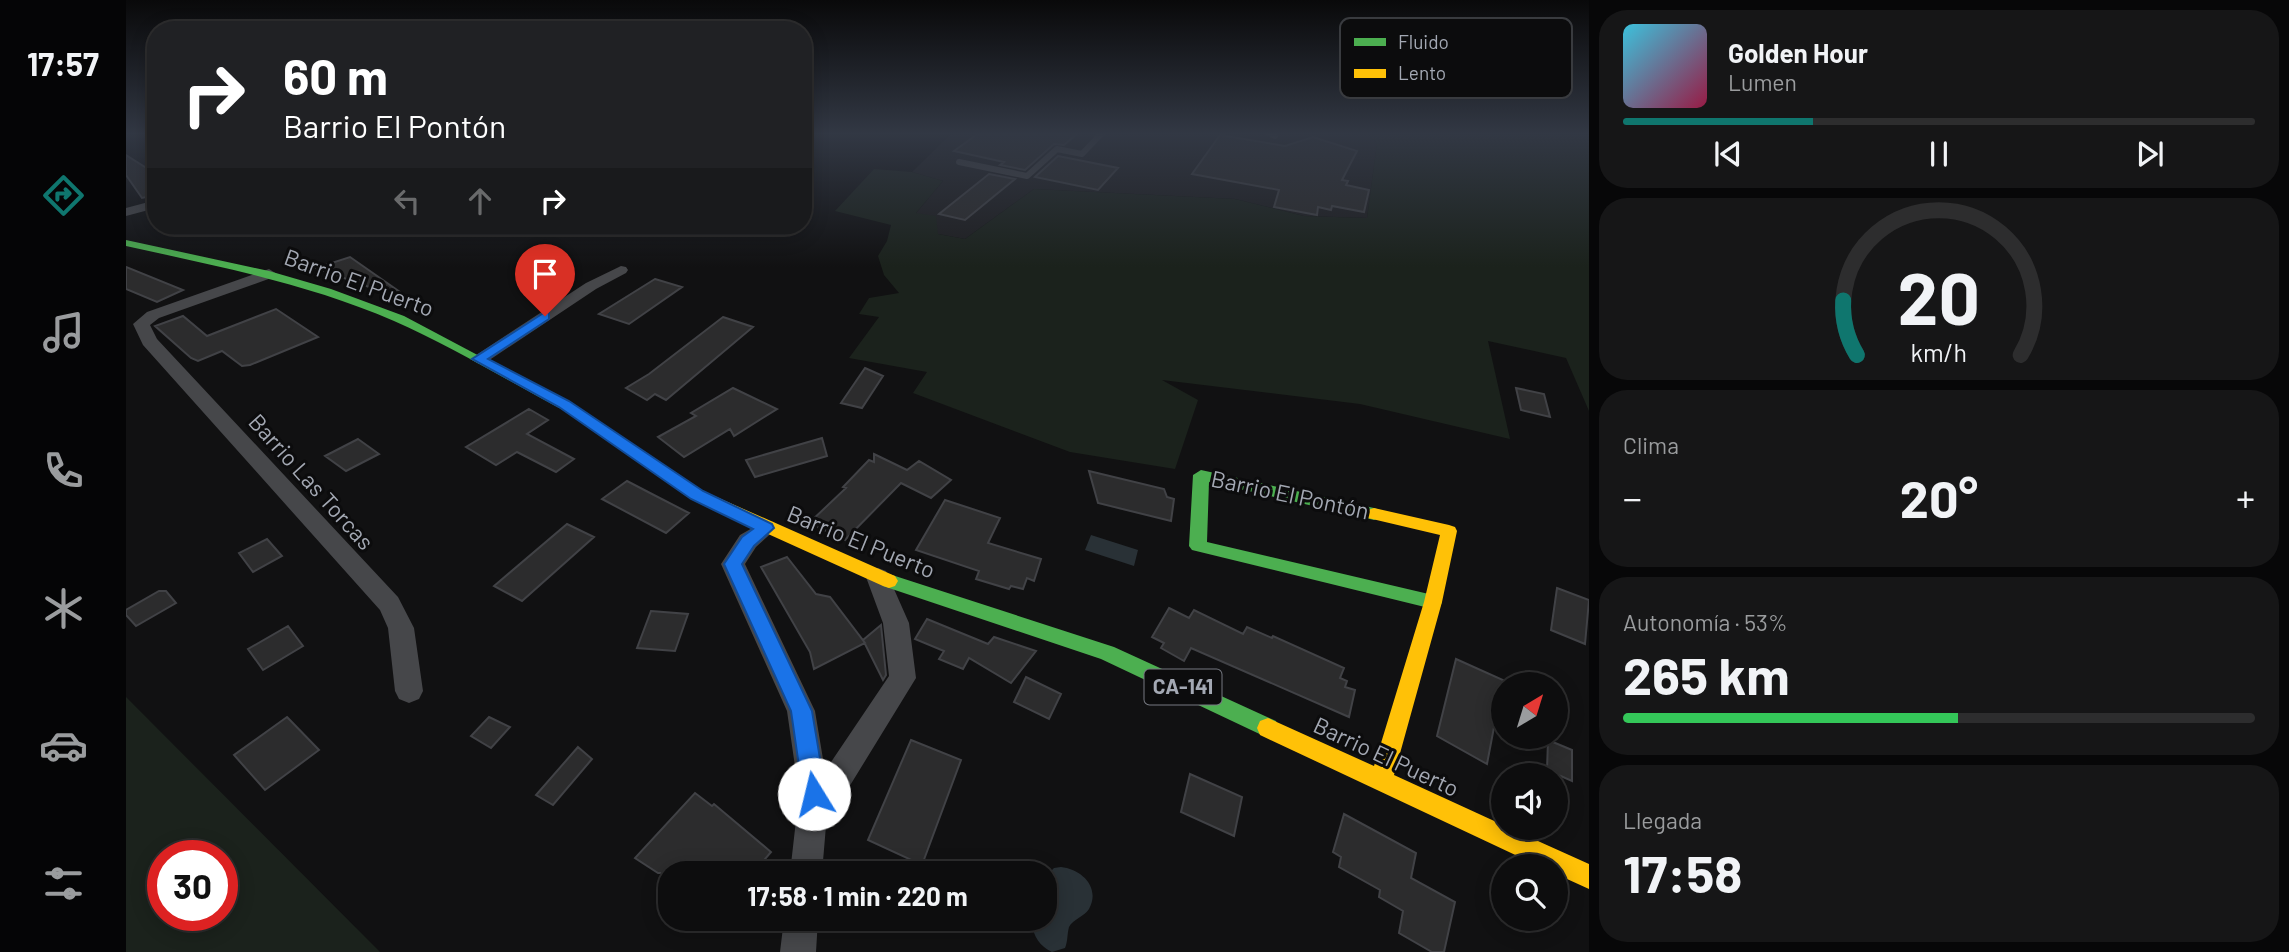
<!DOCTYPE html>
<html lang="es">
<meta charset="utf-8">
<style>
body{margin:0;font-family:Barlow,sans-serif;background:#161617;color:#f1f3f6;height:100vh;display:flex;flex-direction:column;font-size:26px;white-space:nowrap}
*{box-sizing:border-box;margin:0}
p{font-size:23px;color:#9a9c9e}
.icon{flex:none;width:38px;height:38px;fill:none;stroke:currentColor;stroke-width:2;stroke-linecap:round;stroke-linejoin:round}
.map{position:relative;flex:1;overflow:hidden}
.panel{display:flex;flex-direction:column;gap:10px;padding:10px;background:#070708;width:700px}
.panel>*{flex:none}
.banner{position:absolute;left:21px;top:21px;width:665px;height:214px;border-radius:28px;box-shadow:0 4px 18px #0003,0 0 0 2px #2d2d2e;background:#202124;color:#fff;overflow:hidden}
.needle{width:46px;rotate:38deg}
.controls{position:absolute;left:1365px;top:672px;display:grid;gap:14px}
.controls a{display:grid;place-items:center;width:77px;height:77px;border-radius:50%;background:#0d0d0e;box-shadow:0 4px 18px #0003,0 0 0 2px #2d2d2e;font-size:35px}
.speed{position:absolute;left:21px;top:840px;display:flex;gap:14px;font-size:35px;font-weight:700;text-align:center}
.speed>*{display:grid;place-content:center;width:91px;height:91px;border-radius:50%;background:#0d0d0e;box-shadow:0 4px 18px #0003,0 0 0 2px #2d2d2e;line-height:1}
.speed .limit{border:10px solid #d22;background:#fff;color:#111}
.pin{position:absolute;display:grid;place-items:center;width:60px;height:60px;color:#fff;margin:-72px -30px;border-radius:50% 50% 50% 0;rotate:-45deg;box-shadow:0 0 7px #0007}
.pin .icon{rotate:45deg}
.me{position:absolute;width:77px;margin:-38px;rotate:351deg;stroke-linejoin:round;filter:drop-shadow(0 0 5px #0008)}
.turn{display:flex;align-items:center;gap:24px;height:147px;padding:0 21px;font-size:32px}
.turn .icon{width:91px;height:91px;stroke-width:2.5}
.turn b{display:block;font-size:49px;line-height:60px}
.lanes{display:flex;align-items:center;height:66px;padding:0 21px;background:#0003;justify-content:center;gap:35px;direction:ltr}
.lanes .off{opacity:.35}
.big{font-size:52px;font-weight:700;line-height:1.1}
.panel .tile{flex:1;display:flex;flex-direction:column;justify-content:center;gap:10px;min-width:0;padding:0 24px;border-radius:28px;background:#161617}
.panel .dial{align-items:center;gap:0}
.dial svg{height:182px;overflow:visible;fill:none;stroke:#2d2d2e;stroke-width:7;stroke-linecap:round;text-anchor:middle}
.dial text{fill:#f1f3f6;stroke:none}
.song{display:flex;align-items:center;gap:21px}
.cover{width:84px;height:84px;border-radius:10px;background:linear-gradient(135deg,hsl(190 70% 55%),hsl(340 70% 35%))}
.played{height:7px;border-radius:4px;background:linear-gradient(90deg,#0f766e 30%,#2d2d2e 30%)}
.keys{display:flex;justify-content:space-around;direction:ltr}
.heat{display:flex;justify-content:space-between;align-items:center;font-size:38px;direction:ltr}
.charge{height:10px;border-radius:5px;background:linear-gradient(90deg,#34c759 53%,#2d2d2e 0)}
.trip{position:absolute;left:532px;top:861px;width:399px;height:70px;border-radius:28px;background:#0d0d0e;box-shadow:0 4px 18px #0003,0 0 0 2px #2d2d2e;font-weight:700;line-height:70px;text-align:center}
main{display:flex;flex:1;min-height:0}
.tabs{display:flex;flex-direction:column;width:126px;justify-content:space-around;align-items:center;background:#050506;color:#9a9c9e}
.tabs .icon{width:49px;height:49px}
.tabs .on{color:#0f766e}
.tabs b{font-size:32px;color:#f1f3f6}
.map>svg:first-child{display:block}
.built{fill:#1e1e20}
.green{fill:#1b221c;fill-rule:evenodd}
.water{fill:#293136}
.building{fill:#2c2c2d;stroke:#414246;stroke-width:2}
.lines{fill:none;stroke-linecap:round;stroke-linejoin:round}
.lane{stroke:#46474a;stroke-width:6}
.street{fill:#46474a;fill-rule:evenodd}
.fast{fill:#4caf50;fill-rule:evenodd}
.slow{fill:#ffc107;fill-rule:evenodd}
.route{fill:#1a73e8;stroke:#114b97;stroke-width:2}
.labels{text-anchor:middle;stroke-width:6;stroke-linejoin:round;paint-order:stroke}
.shield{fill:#0c0c0d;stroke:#767981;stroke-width:2}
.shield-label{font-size:21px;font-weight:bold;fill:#a3a8b3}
.street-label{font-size:23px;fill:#a3a8b3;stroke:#0c0c0d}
.key{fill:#0c0c0d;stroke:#393b3f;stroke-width:2}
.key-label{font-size:19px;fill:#a3a8b3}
</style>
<main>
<nav class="tabs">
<b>17:57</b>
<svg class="icon on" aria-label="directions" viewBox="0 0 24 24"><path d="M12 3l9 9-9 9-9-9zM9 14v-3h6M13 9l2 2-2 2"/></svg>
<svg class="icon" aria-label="music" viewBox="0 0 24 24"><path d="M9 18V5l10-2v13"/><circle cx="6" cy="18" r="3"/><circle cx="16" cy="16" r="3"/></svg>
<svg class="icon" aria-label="phone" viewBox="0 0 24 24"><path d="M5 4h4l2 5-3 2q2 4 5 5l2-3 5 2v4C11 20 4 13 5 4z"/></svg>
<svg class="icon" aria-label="climate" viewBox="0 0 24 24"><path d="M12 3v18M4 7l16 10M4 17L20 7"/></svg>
<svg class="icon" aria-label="car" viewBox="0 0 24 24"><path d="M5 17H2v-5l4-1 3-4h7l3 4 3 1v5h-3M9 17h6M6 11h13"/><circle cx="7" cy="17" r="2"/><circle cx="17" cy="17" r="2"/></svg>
<svg class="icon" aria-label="filters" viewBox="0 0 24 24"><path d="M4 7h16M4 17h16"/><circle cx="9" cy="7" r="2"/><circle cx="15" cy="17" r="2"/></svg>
</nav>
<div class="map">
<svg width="1463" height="952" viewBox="0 0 1463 952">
<rect width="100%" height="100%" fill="#111112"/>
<path class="built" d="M826,133H1241L1251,143L1241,218L1178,216L1109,199L908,189L839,239L812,234L790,213L817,181L786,172Z"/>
<path class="green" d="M1241,133H1463V411L1440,358L1362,341L1384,439L1234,404L1036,380L1072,400L1049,469L944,452L787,393L801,372L723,358L753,317L733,314L743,298L773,293L758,275L752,256L761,241L765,225L709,211L748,169L786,172L817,181L790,213L810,216L812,234L839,239L908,189L1109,199L1178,216L1241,218L1251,143Z
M0,697L254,952H0ZM37,856H96V915H37Z"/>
<path class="water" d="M965,535L1012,550L1008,566L959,550Z
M935,867C955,869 975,887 963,909C958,917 947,919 943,927C941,934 942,941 939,948L926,952C913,946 905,934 907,919H919V877L928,868Z"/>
<path class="building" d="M853,133H952L938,145L928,144L899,170L874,165L878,162L828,151Z
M1094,135L1159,146L1187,137L1231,151L1216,180L1222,181L1220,185L1243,190L1238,212L1206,206L1205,210L1192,207L1191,215L1148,207L1153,190L1066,174Z
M0,155L30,174V195L16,198L0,175Z
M932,156L992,168L972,190L909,177Z
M863,174L889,179L839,220L813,214Z
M224,257L274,292L271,297L190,268Z
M0,267L57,290L31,302L0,289Z
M529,279L556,287L503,324L473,314Z
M150,309L192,337L124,365L116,366L96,351L72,361L65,358L29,326L57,316L81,336Z
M597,317L627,327L540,400L529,394L521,400L500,388L523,374Z
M739,368L757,376L736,408L715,403Z
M607,388L651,409L608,436L604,429L558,457L532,437L570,416L565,413Z
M1390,388L1418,394L1424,417L1395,410Z
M403,409L422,420L401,434L448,459L430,472L391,452L370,465L340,447Z
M696,438L701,456L629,477L620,460Z
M232,439L253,454L220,471L199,456Z
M748,454L781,470L793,461L825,480L805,498L775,483L719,540L683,523L720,488L717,487L743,460L748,462Z
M963,471L1038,489L1041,497L1048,499L1045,521L972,503Z
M501,481L526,494L563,513L540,533L476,499Z
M819,500L874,518L862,543L915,559L908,581L901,578L897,589L885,586L883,589L850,579L853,571L790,550Z
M441,524L468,537L396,601L368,586Z
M141,539L156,556L127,572L113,553Z
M661,557L690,594L704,597L739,643L688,669L684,652L635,567Z
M1431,588L1463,600L1459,644L1425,630Z
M33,591H40L50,603L10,626L0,615V610Z
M1043,608L1063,618L1068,610L1117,634L1121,627L1146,638L1147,636L1218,668L1214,678L1221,681L1219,687L1229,690L1223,717L1065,648L1058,661L1035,648L1038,643L1026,637Z
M525,611L562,614L549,651L511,648Z
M801,619L862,644L868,637L910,651L885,683L843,658L837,669L813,659L818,651L789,639Z
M755,625L760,675L757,680L737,640Z
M162,626L177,646L137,670L122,649Z
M1330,659L1377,680L1361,764L1311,736Z
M900,677L935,694L923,719L888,702Z
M161,717L193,750L139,790L108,755Z
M363,717L384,727L365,748L345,736Z
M785,740L835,760L796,865L742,840Z
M1422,740L1446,750V781L1421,770Z
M452,747L466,759L427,805L410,795Z
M1064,774L1116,797L1108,836L1055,812Z
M569,793L586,806L588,804L645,852L627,873H594L582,863L573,873H532L509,858Z
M1218,814L1290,853L1285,878L1329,902L1318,952H1306L1273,933L1277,911L1253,897L1254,890L1213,867L1215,857L1207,852Z"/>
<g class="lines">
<path class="lane" d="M1143,133L1149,136
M833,162L901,176L931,149L956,154L976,133"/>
<path class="street" d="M30,200V208L0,216V208Z
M495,266L500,267L502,270L500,273L470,289L359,363L353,364L344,359L460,283Z
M143,269L151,274L148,277L33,318L24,325L31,339L272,597L288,628L297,691L293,699L283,703L273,699L269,691L262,628L254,610L17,345L7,324L21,312Z
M640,520L648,522L651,528L630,547L619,564L689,711L699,771L763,676L757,623L740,577L744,571L752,568L760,571L783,623L790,678L720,792L702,802L696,873H664L673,794L661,711L595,564L614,535Z
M658,919H692L690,952H654Z"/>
<path class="fast" d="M0,240L143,271L205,289L278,316L451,408L449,411H439C384,382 325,346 268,321C182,284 91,266 0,246Z
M1075,470L1248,508L1254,510L1256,514L1254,518L1248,520L1083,482L1081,542L1307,595L1314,597L1316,602L1314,607L1307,609L1066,550L1063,546L1067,475Z
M763,574L988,647L1150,721L1153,728L1150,735L1142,738L975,659L757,586L754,581L757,576Z"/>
<path class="slow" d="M444,404L577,491L769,576L772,581L769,586L763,588L757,586L565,499L439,411L437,408Z
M1248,508L1323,525L1329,527L1331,531L1316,602L1268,775L1377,825V828H1383L1463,864V889L1430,874V866H1413L1134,735L1131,728L1134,721L1142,718L1248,766L1298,602L1314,535L1242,518L1240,514L1242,510Z"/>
</g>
<linearGradient id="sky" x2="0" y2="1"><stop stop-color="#09090a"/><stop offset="0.5" stop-color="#323844"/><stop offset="1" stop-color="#323844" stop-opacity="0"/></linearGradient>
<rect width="1463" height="267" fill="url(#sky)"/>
<path class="route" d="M419,312L423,313V319L362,359L443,401L577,491L646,524L648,528L628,546L616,564L686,711L700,794L696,802L688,805L680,802L677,794L665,711L598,564L616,537L627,529L565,499L433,407L346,359Z"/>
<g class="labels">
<rect class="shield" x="1018.5" y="669.5" width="77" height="35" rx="5"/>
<g class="shield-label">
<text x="1057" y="694">CA-141</text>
</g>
<g class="street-label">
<text transform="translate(233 283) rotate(20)" y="8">Barrio El Puerto</text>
<text transform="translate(185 482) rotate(48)" y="8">Barrio Las Torcas</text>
<text transform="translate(1164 495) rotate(12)" y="8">Barrio El Pontón</text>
<text transform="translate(735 542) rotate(22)" y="8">Barrio El Puerto</text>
<text transform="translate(1260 757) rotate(25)" y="8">Barrio El Puerto</text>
</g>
</g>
<rect x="1214" y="18" width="232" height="80" rx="10" class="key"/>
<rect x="1228" y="38" width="32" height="8" fill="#4caf50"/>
<rect x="1228" y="69" width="32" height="9" fill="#ffc107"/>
<g class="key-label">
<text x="1272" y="49">Fluido</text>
<text x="1272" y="80">Lento</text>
</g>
</svg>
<div class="controls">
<a><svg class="needle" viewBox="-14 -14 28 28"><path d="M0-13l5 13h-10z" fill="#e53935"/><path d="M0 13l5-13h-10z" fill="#9a9c9e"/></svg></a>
<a><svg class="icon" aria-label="sound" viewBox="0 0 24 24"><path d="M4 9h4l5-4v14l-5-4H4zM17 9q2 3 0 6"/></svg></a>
<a><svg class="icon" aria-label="search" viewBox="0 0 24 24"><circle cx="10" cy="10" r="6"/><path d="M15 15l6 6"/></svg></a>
</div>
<div class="speed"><div class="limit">30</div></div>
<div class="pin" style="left:419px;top:316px;background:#d93025"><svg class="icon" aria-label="arrive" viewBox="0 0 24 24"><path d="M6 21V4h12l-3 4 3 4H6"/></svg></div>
<svg class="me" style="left:688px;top:794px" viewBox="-20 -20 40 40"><circle r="19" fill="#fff"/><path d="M0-13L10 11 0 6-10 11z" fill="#1a73e8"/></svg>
<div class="trip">17:58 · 1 min · 220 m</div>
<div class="banner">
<div class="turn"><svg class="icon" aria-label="right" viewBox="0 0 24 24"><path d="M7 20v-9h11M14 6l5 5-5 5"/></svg><div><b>60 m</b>Barrio El Pontón</div></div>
<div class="lanes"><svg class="icon off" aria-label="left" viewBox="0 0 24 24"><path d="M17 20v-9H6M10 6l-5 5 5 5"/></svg><svg class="icon off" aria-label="ahead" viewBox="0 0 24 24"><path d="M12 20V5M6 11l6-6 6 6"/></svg><svg class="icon" aria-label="right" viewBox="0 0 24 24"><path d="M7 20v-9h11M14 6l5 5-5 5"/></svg></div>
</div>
</div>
<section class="panel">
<div class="tile">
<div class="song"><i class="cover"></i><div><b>Golden Hour</b><p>Lumen</p></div></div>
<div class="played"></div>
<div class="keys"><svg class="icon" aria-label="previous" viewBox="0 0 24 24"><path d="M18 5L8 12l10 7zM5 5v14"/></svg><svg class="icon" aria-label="pause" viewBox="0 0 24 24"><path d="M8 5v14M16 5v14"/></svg><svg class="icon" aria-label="next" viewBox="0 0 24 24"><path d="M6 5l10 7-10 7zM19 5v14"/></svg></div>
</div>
<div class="tile dial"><svg viewBox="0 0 100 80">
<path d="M14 69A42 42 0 1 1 86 69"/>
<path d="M14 69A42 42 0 0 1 8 45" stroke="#0f766e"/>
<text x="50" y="56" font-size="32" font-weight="700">20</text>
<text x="50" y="72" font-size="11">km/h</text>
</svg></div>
<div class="tile"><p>Clima</p>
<div class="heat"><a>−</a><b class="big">20°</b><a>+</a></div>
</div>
<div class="tile"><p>Autonomía · 53%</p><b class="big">265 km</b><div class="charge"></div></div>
<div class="tile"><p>Llegada</p><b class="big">17:58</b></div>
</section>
</main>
